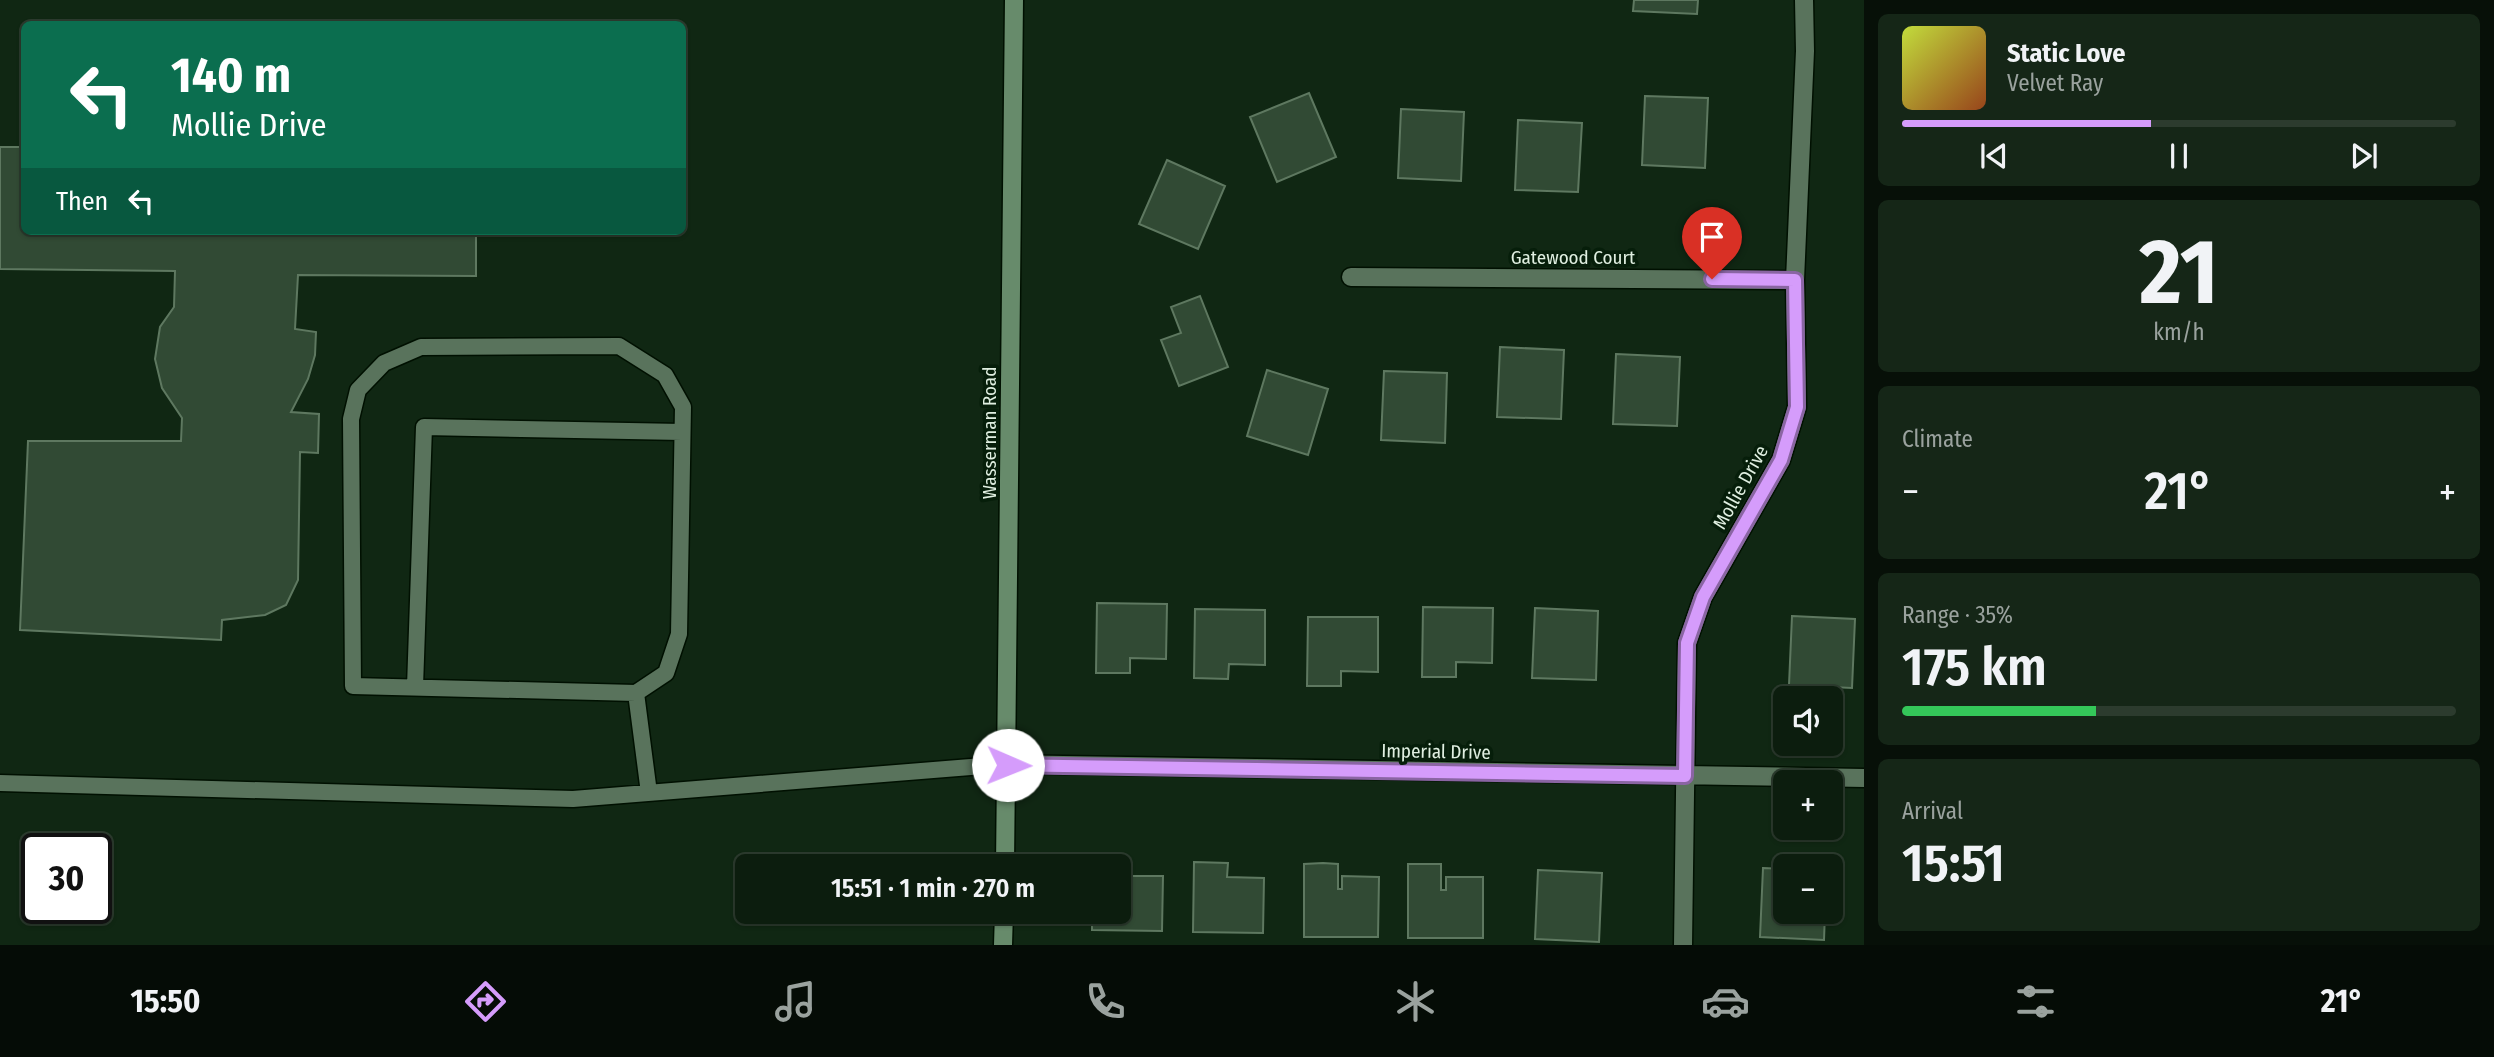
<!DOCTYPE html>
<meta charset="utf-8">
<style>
body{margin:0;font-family:"Fira Sans Condensed",sans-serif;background:#152617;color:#f1f3f6;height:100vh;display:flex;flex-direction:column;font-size:26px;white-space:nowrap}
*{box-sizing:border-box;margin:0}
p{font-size:23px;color:#9aa29e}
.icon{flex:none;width:38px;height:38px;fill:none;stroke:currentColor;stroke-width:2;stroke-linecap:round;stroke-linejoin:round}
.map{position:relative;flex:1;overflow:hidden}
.side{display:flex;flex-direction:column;gap:14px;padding:14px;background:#071008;width:630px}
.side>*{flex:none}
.banner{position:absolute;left:21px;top:21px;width:665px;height:214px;border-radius:10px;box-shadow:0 2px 5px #0004,0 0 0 2px #2c3b2e;background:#0b6e4f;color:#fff;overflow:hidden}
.tools{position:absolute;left:1773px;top:686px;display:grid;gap:14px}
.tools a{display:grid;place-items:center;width:70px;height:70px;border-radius:10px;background:#0c1d0e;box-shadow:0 2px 5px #0004,0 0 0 2px #2c3b2e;font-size:35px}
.speed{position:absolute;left:21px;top:833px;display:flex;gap:14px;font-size:35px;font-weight:700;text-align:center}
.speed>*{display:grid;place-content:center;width:91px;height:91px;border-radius:50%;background:#0c1d0e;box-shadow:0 2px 5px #0004,0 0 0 2px #2c3b2e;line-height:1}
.speed .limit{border:4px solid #111;border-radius:10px;background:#fff;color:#111}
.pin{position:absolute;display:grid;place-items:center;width:60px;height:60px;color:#fff;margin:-72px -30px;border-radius:50% 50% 50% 0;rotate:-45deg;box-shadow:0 0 7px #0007}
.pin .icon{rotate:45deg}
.me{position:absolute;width:77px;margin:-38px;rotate:91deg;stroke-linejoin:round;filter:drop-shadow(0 0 5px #0008)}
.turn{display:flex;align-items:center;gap:24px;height:147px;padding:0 35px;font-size:32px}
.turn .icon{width:91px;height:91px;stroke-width:2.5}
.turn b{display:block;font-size:49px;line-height:60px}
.then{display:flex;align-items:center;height:66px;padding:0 35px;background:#0003;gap:14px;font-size:26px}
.big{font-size:52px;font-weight:600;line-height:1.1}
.side .card{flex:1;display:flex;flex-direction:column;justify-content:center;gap:10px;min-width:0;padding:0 24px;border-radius:10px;background:#152617}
.side .dial{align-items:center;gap:0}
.dial b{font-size:91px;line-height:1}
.song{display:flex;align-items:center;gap:21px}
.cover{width:84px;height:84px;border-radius:10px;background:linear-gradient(135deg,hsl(70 70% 55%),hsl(20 70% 35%))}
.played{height:7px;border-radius:4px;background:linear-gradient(90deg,#d59cfb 45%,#2c3b2e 45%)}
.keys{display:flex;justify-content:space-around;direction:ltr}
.heat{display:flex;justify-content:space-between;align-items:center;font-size:38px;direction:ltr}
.charge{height:10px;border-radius:5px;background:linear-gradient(90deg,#34c759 35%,#2c3b2e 0)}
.trip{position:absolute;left:735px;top:854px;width:396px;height:70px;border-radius:10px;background:#0c1d0e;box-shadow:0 2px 5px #0004,0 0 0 2px #2c3b2e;font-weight:600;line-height:70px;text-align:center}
.dock{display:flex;height:112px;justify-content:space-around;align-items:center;background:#050c06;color:#9aa29e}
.dock .icon{width:49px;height:49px}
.dock .selected{color:#d59cfb}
.dock b{font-size:32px;color:#f1f3f6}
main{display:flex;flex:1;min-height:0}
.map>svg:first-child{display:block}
.building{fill:#314a34;stroke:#5e7860;stroke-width:2}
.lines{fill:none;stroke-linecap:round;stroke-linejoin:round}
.lane-casing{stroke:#001001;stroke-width:19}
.street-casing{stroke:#001001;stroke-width:21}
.secondary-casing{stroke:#001001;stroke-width:21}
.lane{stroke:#59735c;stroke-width:16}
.street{stroke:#59735c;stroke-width:18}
.secondary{stroke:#678b6b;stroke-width:18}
.route-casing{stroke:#8a65a3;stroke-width:18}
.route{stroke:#d59cfb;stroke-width:12}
.labels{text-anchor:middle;stroke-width:7;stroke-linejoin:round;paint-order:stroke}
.street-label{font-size:19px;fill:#e0efe1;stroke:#061e0a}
</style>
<main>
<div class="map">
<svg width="1864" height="945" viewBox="0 0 1864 945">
<rect width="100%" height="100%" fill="#102713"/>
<path class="building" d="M1634,0H1698L1697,14L1633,11Z
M1309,93L1336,157L1277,182L1250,117Z
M1645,96L1708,98L1705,168L1642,165Z
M1401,109L1464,112L1461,181L1398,178Z
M1518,120L1582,123L1578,192L1515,190Z
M0,147H24V231H476V276L298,275L295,329L316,332L315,355L308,379L291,412L319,414L318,453L300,452L298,580L286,605L265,615L222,620L221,640L20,630L28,441H181L182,418L162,388L155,359L160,327L174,307L175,271L0,269Z
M1167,160L1225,186L1198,249L1139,224Z
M1200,296L1228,367L1179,386L1161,340L1181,333L1171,307Z
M1500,347L1564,350L1561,419L1497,417Z
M1616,354L1680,357L1677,426L1613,424Z
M1267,370L1328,389L1308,455L1247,436Z
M1384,371L1447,373L1445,443L1381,440Z
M1097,603L1167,604L1166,659L1130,658V673H1096Z
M1423,607L1493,608L1492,663L1456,662V677H1422Z
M1535,608L1598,611L1596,680L1532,678Z
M1195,609L1265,610V665L1229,664L1228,679L1194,678Z
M1792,616L1855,619L1852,688L1789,685Z
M1308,617H1378V672L1341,671V686H1307Z
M1093,861H1127L1126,876H1163L1162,931L1092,930V912H1118V866H1093Z
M1194,862L1228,863L1227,877L1264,878L1263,933L1193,932Z
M1323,863L1338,864V889H1342V876L1379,877L1378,937H1304V864Z
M1408,864H1441V890H1446V877H1483V938H1408Z
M1763,868L1785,869V912H1825L1824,940L1760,937Z
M1538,870L1602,873L1599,942L1535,939Z"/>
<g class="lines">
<defs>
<path id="lane" d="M619,346L665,375L683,407L679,634L666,673L636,693L353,686L351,419L358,390L384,363L421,347Z
M415,687L424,427L682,432
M636,693L649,793
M0,783L573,799L1008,764"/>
<path id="street" d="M1351,277L1795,280
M1008,764L1864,778
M1683,945L1687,643L1703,597L1781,460L1797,407L1795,280L1805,51L1804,0"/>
<path id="secondary" d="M1005,866L1014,0
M1003,945L1004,912"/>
</defs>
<use href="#lane" class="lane-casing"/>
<use href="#street" class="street-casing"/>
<use href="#secondary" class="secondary-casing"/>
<use href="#lane" class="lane"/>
<use href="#street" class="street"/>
<use href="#secondary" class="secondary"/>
</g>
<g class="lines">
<defs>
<path id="route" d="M1008,765L1685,776L1687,643L1703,597L1781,460L1797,407L1795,280L1712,279"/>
</defs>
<use href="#route" class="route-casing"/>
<use href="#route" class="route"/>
</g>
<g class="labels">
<g class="street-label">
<text x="1573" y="264">Gatewood Court</text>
<text transform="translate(989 433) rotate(-90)" y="7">Wasserman Road</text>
<text transform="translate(1740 487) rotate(-61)" y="7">Mollie Drive</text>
<text transform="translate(1436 751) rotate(1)" y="7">Imperial Drive</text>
</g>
</g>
</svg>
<div class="tools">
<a><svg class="icon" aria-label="sound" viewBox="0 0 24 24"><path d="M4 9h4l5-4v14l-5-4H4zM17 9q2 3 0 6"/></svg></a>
<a>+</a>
<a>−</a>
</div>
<div class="speed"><div class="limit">30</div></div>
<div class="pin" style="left:1712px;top:279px;background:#d93025"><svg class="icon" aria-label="arrive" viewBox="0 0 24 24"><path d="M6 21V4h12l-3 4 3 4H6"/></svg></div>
<svg class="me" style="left:1008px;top:765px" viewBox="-20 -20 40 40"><circle r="19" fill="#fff"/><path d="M0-13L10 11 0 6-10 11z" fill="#d59cfb"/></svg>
<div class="trip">15:51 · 1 min · 270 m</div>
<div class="banner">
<div class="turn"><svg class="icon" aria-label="left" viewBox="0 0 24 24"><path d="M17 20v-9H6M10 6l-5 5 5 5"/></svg><div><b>140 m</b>Mollie Drive</div></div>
<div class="then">Then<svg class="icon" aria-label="left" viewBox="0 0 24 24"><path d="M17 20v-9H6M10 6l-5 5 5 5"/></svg></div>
</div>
</div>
<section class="side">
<div class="card">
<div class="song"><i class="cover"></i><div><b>Static Love</b><p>Velvet Ray</p></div></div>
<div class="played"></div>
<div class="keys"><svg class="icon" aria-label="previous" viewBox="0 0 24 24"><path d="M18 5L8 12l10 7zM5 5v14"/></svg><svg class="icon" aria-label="pause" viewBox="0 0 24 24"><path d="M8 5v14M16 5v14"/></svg><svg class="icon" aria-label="next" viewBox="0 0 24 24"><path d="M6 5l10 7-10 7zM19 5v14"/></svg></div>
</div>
<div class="card dial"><b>21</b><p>km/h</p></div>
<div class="card"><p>Climate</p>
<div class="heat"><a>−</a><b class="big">21°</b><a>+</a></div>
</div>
<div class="card"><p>Range · 35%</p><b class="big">175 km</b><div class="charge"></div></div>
<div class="card"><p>Arrival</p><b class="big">15:51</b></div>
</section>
</main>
<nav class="dock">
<b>15:50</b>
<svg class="icon selected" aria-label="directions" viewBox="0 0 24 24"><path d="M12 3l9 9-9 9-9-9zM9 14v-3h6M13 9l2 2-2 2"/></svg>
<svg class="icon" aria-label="music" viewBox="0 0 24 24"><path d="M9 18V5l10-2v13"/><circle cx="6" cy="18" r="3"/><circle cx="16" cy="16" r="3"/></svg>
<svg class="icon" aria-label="phone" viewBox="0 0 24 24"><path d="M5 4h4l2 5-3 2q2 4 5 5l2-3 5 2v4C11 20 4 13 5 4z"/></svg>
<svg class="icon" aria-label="climate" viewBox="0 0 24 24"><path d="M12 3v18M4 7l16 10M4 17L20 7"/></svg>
<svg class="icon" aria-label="car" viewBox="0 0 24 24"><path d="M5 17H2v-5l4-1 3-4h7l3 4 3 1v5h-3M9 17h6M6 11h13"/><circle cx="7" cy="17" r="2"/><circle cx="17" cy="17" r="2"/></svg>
<svg class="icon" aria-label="filters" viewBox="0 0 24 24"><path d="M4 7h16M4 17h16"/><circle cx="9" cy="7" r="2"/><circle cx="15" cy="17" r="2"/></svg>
<b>21°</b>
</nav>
